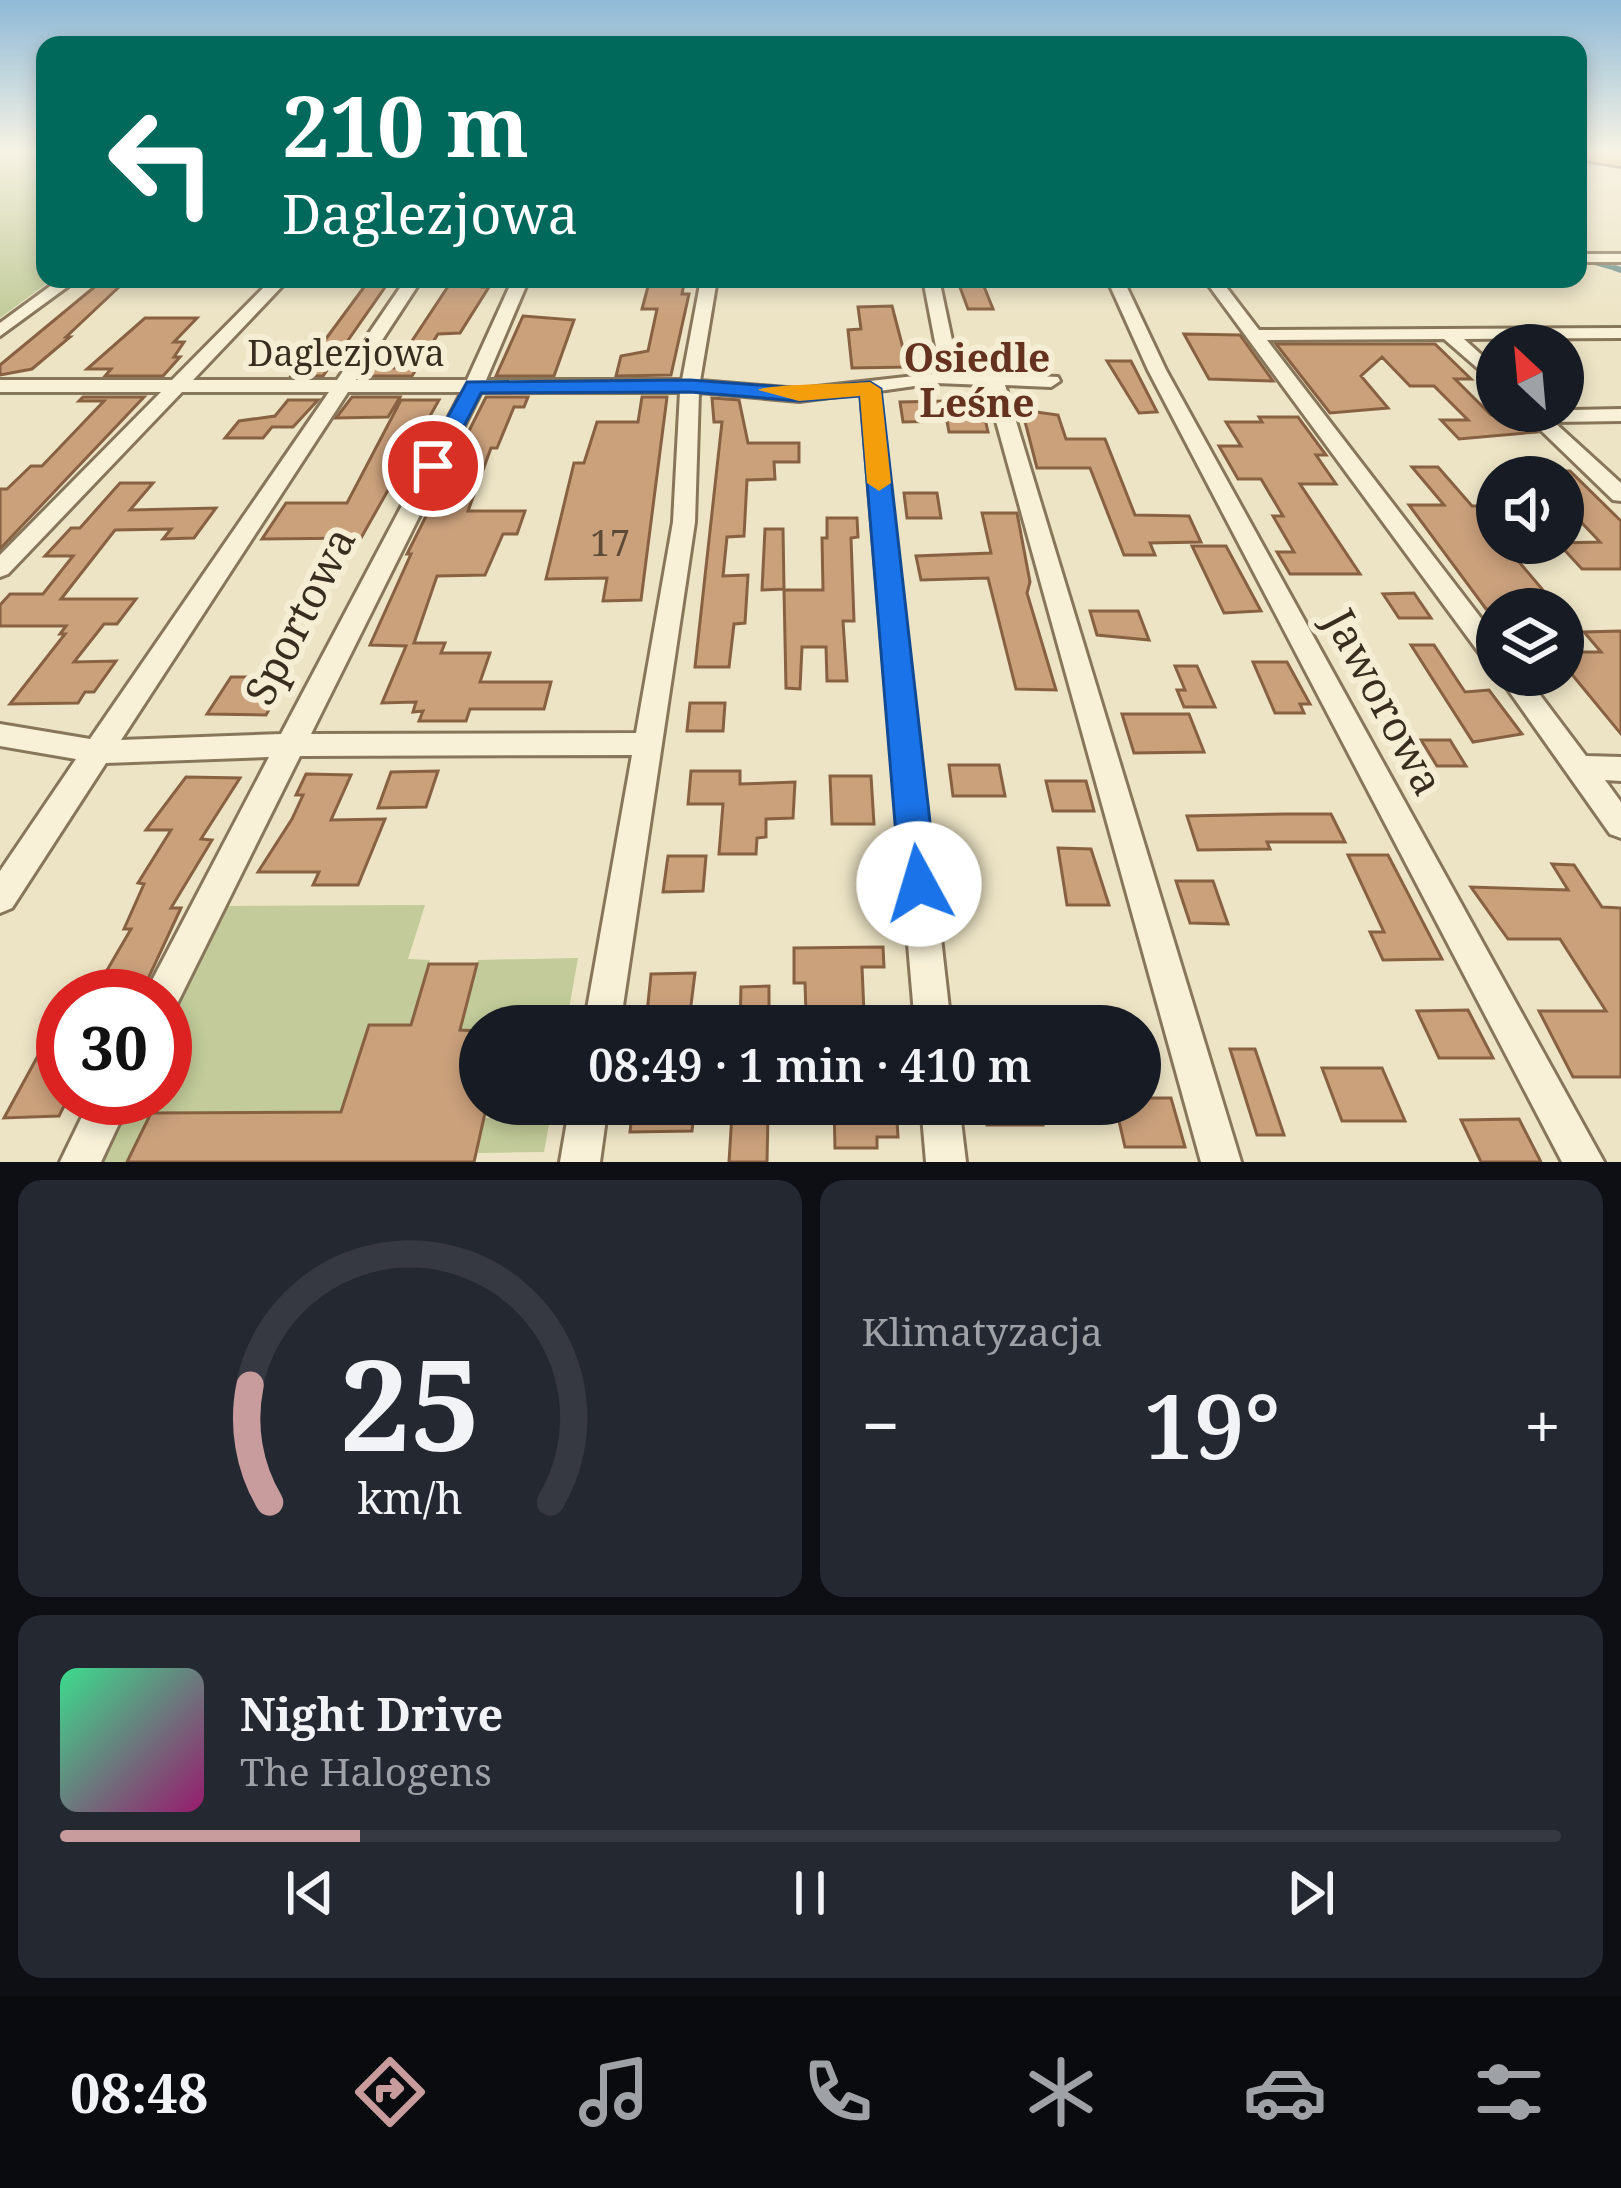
<!DOCTYPE html>
<html lang="pl">
<meta charset="utf-8">
<style>
body{margin:0;font-family:"Noto Serif",serif;background:#242831;color:#f1f3f6;height:100vh;display:flex;flex-direction:column;font-size:45px;white-space:nowrap}
*{box-sizing:border-box;margin:0}
p{font-size:39px;color:#9ea1a6}
.icon{flex:none;width:66px;height:66px;fill:none;stroke:currentColor;stroke-width:2;stroke-linecap:round;stroke-linejoin:round}
.map{position:relative;height:1162px;overflow:hidden}
.details{display:flex;flex-direction:column;gap:18px;padding:18px;background:#0d0f14;flex:1}
.details>*{flex:none}
.top-card{position:absolute;left:36px;top:36px;width:1551px;height:252px;border-radius:24px;box-shadow:0 6px 18px #0003;background:#00695c;color:#fff;overflow:hidden}
.needle{width:78px;rotate:334deg}
.tools{position:absolute;left:1476px;top:324px;display:grid;gap:24px}
.tools a{display:grid;place-items:center;width:108px;height:108px;border-radius:50%;background:#171b24;box-shadow:0 6px 18px #0003;font-size:60px}
.speed{position:absolute;left:36px;top:969px;display:flex;gap:24px;font-size:60px;font-weight:700;text-align:center}
.speed>*{display:grid;place-content:center;width:156px;height:156px;border-radius:50%;background:#171b24;box-shadow:0 6px 18px #0003;line-height:1}
.speed .limit{border:18px solid #d22;background:#fff;color:#111}
.pin{position:absolute;display:grid;place-items:center;width:102px;height:102px;color:#fff;margin:-51px;border:6px solid #fff;border-radius:50%;box-shadow:0 3px 12px #0007}
.me{position:absolute;width:132px;margin:-66px;rotate:354deg;stroke-linejoin:round;filter:drop-shadow(0 0 9px #0008)}
.turn{display:flex;align-items:center;gap:42px;height:252px;padding:0 48px;font-size:54px}
.turn .icon{width:156px;height:156px;stroke-width:2.5}
.turn b{display:block;font-size:84px;line-height:102px}
.big{font-size:90px;font-weight:600;line-height:1.1}
.details .card{flex:1;display:flex;flex-direction:column;justify-content:center;gap:18px;min-width:0;padding:0 42px;border-radius:24px;background:#242831}
.details .dial{align-items:center;gap:0}
.dial svg{height:312px;overflow:visible;fill:none;stroke:#363941;stroke-width:7;stroke-linecap:round;text-anchor:middle}
.dial text{fill:#f1f3f6;stroke:none}
.song{display:flex;align-items:center;gap:36px}
.cover{width:144px;height:144px;border-radius:18px;background:linear-gradient(135deg,hsl(150 70% 55%),hsl(320 70% 35%))}
.played{height:12px;border-radius:6px;background:linear-gradient(90deg,#c89c9c 20%,#363941 20%)}
.keys{display:flex;justify-content:space-around;direction:ltr}
.heat{display:flex;justify-content:space-between;align-items:center;font-size:66px;direction:ltr}
.details .tiles{flex:1;display:grid;gap:18px;grid-template-columns:1fr 1fr}
.card:last-child{grid-column:span 2}
.trip{position:absolute;left:459px;top:1005px;width:702px;height:120px;border-radius:60px;background:#171b24;box-shadow:0 6px 18px #0003;font-weight:600;line-height:120px;text-align:center}
.dock{display:flex;height:192px;justify-content:space-around;align-items:center;background:#090b0e;color:#9ea1a6}
.dock .icon{width:84px;height:84px}
.dock .current{color:#c89c9c}
.dock b{font-size:54px;color:#f1f3f6}
.map>svg:first-child{display:block}
.green{fill:#c2cb99}
.lines{fill:none;stroke-linecap:round;stroke-linejoin:round}
.stream-far1{stroke:#6d8f89;stroke-width:4.5}
.stream{stroke:#6d8f89;stroke-width:6}
.building{fill:#cba17c;stroke:#876142;stroke-width:3}
.street-casing{stroke:#88765b;stroke-width:6}
.highway-casing{stroke:#56442f;stroke-width:6}
.street{fill:#f8f1d8;fill-rule:evenodd}
.highway{fill:#daa958;fill-rule:evenodd}
.route{fill:#1a73e8;stroke:#114b97;stroke-width:3}
.slow{fill:#f59e0b}
.labels{text-anchor:middle;stroke-width:12;stroke-linejoin:round;paint-order:stroke}
.far-street-label{font-size:36px;fill:#382d1f;stroke:#f5eed4}
.number-label{font-size:36px;fill:#5d4a36}
.far-neighbourhood-label{font-size:39px;font-weight:bold;fill:#64321f;stroke:#f5eed4}
.street-label{font-size:42px;fill:#382d1f;stroke:#f5eed4}
</style>
<div class="map">
<svg width="1621" height="1162" viewBox="0 0 1621 1162">
<rect width="100%" height="100%" fill="#ede4c5"/>
<path class="green" d="M0,152H45V279H53L0,318Z
M425,905L408,959L430,960L411,1025H369L341,1112L151,1113L127,1162H102L133,1098H165V1032L226,906Z
M578,958L566,1026L460,1030L478,960Z
M551,1113L544,1152L476,1153L484,1118Z"/>
<g class="lines">
<path class="stream-far1" d="M1578,258L1621,270"/>
<path class="stream" d="M1615,268L1621,270"/>
</g>
<path class="building" d="M104,279H112L119,287L66,337H70L32,369L0,375V365Z
M370,279L388,283L323,376H291L304,359L314,355Z
M453,279H488L483,287H489L460,333L438,334L412,376H366L371,368H394Z
M650,279H685L682,294H689L671,375L616,376L621,356L648,351L657,309H642Z
M957,279H981L993,309H968Z
M892,306L908,367L852,368L848,330L861,329L858,307Z
M523,316L574,320L554,376H496Z
M145,318H197L174,342H184L174,357H180L163,376H105L111,369H87Z
M1184,334L1240,335L1273,381L1209,379Z
M1276,344H1435L1471,379H1455L1491,415L1511,413L1536,432L1459,439L1441,420H1468L1434,386H1410L1382,357L1361,376L1388,408L1330,413Z
M1107,361H1131L1157,412L1139,413Z
M83,397H144L0,549V489H7L31,466H42L104,401H79Z
M352,397H400L388,417L336,418Z
M486,397H528L524,407H514L497,448H491L468,511H525L517,534H503L485,575L437,576L414,643H445L441,653H490L480,682H551L544,709H470L466,721H419L423,711L413,712L416,702L382,703L406,646L370,645L411,554H407Z
M642,397H667L641,600L603,601L607,578L546,579L574,463H584L597,422H638Z
M712,398L739,400L748,443H799V462H774L775,479L747,480L744,536L727,537L723,576L748,575L745,623L734,624L729,667H695L722,422H714Z
M288,400H318L293,427H272L263,438H225L239,421L275,416Z
M401,400H439L361,538L262,539L286,503H347Z
M949,401L951,410H983L988,432H949L947,421L903,422L900,402Z
M1022,410L1058,415L1066,439H1105L1135,515L1189,516L1201,542L1150,543L1155,555H1124L1090,468H1037Z
M1259,417H1298L1326,455H1316L1336,484H1300L1360,574H1290L1277,552H1294L1273,516H1283L1261,479H1238L1219,446H1241L1226,422H1262Z
M1412,467H1438L1472,506H1497V543H1503L1559,609H1486L1409,505H1444Z
M1531,471H1570L1621,521V569H1582L1558,543L1600,542L1563,503V477H1537Z
M120,483H153L130,510L216,508L194,538L163,539L171,529L115,530L61,599H136L117,624H104L74,662L116,661L94,692H85L78,703L10,704L65,634H60L66,626H0V605L10,594H43L73,556H45L71,528H80Z
M904,493H937L941,518H907Z
M982,513H1017L1030,582L1027,593L1056,690L1016,689L988,578L921,580L916,556L991,553Z
M827,518H857L858,537L851,538L854,621H843L847,681H827L826,647H802L800,689L786,688L784,590H823L822,538H827Z
M765,529H783L784,589L762,590Z
M1192,546H1226L1261,611L1224,613Z
M1414,593L1431,618H1399L1383,594Z
M1090,611H1138L1149,640L1097,635Z
M1621,631V734L1570,672H1563V652H1601L1584,632Z
M1411,645H1434L1465,692L1489,690L1522,734L1473,742Z
M1253,662H1287L1310,704H1300L1304,713H1275Z
M1175,666H1197L1215,707H1184L1177,690H1185Z
M231,677H287L266,715L207,714Z
M690,703H725L723,731H687Z
M1122,714H1189L1204,752L1134,753Z
M1421,740H1450L1466,766H1437Z
M949,765H999L1005,796H953Z
M438,771L426,807L378,808L391,772Z
M691,771H740V784L795,782L793,818L766,819V837L757,838L756,854H719L723,804H688Z
M306,774L351,775L331,820L385,819L358,885H313L319,872H258L292,819L303,795H296Z
M830,776H871L874,824H832Z
M186,777L240,778L201,839L212,840L171,908H181L140,996H92L131,929H124L144,884L138,883L171,830H146Z
M1046,781H1086L1094,811H1053Z
M1286,814H1331L1345,842H1267L1270,849L1198,850L1187,816Z
M1058,848L1091,849L1109,905H1067Z
M1348,855H1388L1442,959L1383,960L1370,932H1384Z
M668,856H706L703,891L663,892Z
M1552,864L1574,865L1602,907L1621,908V1077H1573L1539,1011H1606L1560,939H1508L1471,887L1568,890Z
M1176,881H1213L1228,924L1190,923Z
M883,947L884,967H862L864,1013H806L805,983H794V948Z
M429,964H477L460,1030L480,1031V1104H487L474,1162H127L151,1113L341,1112L369,1025H411Z
M695,973L689,1021L646,1023L651,974Z
M769,986V1026H740L741,987Z
M1468,1010L1493,1058H1439L1417,1011Z
M1230,1049H1255L1284,1135H1257Z
M63,1051V1098H68L59,1116L4,1118L40,1052Z
M1322,1068H1382L1405,1121H1342Z
M1140,1098H1171L1185,1147H1125L1115,1104H1140Z
M633,1104H695L692,1131L630,1132Z
M834,1104H896L898,1137H877V1148H835Z
M984,1104H1040L1043,1125H987Z
M768,1113L767,1162H729L732,1114Z
M1519,1119L1541,1162H1481L1461,1120Z"/>
<g class="lines">
<defs>
<path id="street" d="M1578,254H1621V262H1578Z
M60,279H78L0,336V323Z
M272,279H289L193,380H337L406,279H422L356,380H467L513,279H529L486,380H682L701,279H717L700,381L799,389L941,373L923,279H939L959,373L1058,377L1060,381L1051,387L1005,385L1241,1162H1201L986,385L936,383L879,391L951,1026H915L861,393L799,401L699,392L695,522L620,1026H584L632,755L300,756L175,1008L165,1012V996H144L269,757L106,763L12,908L0,913V871L76,759L0,746V724L90,739L329,392H182L8,574L0,577V555L161,392H0V380H172ZM348,392H462L281,734L121,740ZM481,392H680L673,522L636,733L311,734Z
M1107,279H1123L1166,370L1604,1162H1562L1148,370Z
M1204,279H1220L1259,330L1621,328V338L1464,339L1497,369V385L1444,339L1267,340L1497,639V667L1488,665Z
M1621,409V421L1554,422L1621,483V501L1613,500L1521,411Z
M1497,674L1525,675L1586,756L1621,757V781L1605,780L1621,802V838L1610,834Z
M91,1098H131L101,1162H60Z
M570,1104H608L600,1162H560Z
M921,1104H959L966,1162H926Z"/>
<path id="highway" d="M1578,152H1621V166L1578,159Z"/>
</defs>
<use href="#street" class="street-casing"/>
<use href="#highway" class="highway-casing"/>
<use href="#street" class="street"/>
<use href="#highway" class="highway"/>
</g>
<linearGradient id="sky" x2="0" y2="1"><stop stop-color="#8eb9d6"/><stop offset="0.48" stop-color="#f7f3e5"/><stop offset="1" stop-color="#f7f3e5" stop-opacity="0"/></linearGradient>
<rect width="1621" height="315" fill="url(#sky)"/>
<path class="route" d="M690,380L799,388L870,382L881,389L937,884L932,895L919,900L906,895L900,884L860,396L799,401L690,392L481,393L441,471H424L421,466L467,382Z"/>
<path class="slow" d="M870,382L881,389L891,483L879,491L867,483L860,396L799,401L758,390C767,384 850,384 870,382Z"/>
<g class="labels">
<g class="far-street-label">
<text x="346" y="366">Daglezjowa</text>
</g>
<g class="number-label">
<text x="610" y="556">17</text>
</g>
<g class="far-neighbourhood-label">
<text x="977" y="372">Osiedle<tspan x="977" dy="45">Leśne</tspan></text>
</g>
<g class="street-label">
<text transform="translate(300 616) rotate(-63)" y="15">Sportowa</text>
<text transform="translate(1384 702) rotate(62)" y="15">Jaworowa</text>
</g>
</g>
</svg>
<div class="tools">
<a><svg class="needle" viewBox="-14 -14 28 28"><path d="M0-13l5 13h-10z" fill="#e53935"/><path d="M0 13l5-13h-10z" fill="#9ea1a6"/></svg></a>
<a><svg class="icon" aria-label="sound" viewBox="0 0 24 24"><path d="M4 9h4l5-4v14l-5-4H4zM17 9q2 3 0 6"/></svg></a>
<a><svg class="icon" aria-label="layers" viewBox="0 0 24 24"><path d="M12 4l9 5-9 5-9-5zM3 14l9 5 9-5"/></svg></a>
</div>
<div class="speed"><div class="limit">30</div></div>
<div class="pin" style="left:433px;top:466px;background:#d93025"><svg class="icon" aria-label="arrive" viewBox="0 0 24 24"><path d="M6 21V4h12l-3 4 3 4H6"/></svg></div>
<svg class="me" style="left:919px;top:884px" viewBox="-20 -20 40 40"><circle r="19" fill="#fff"/><path d="M0-13L10 11 0 6-10 11z" fill="#1a73e8"/></svg>
<div class="trip">08:49 · 1 min · 410 m</div>
<div class="top-card">
<div class="turn"><svg class="icon" aria-label="left" viewBox="0 0 24 24"><path d="M17 20v-9H6M10 6l-5 5 5 5"/></svg><div><b>210 m</b>Daglezjowa</div></div>
</div>
</div>
<section class="details">
<div class="tiles">
<div class="card dial"><svg viewBox="0 0 100 80">
<path d="M14 69A42 42 0 1 1 86 69"/>
<path d="M14 69A42 42 0 0 1 9 39" stroke="#c89c9c"/>
<text x="50" y="56" font-size="32" font-weight="700">25</text>
<text x="50" y="72" font-size="11">km/h</text>
</svg></div>
<div class="card"><p>Klimatyzacja</p>
<div class="heat"><a>−</a><b class="big">19°</b><a>+</a></div>
</div>
<div class="card">
<div class="song"><i class="cover"></i><div><b>Night Drive</b><p>The Halogens</p></div></div>
<div class="played"></div>
<div class="keys"><svg class="icon" aria-label="previous" viewBox="0 0 24 24"><path d="M18 5L8 12l10 7zM5 5v14"/></svg><svg class="icon" aria-label="pause" viewBox="0 0 24 24"><path d="M8 5v14M16 5v14"/></svg><svg class="icon" aria-label="next" viewBox="0 0 24 24"><path d="M6 5l10 7-10 7zM19 5v14"/></svg></div>
</div>
</div>
</section>
<nav class="dock">
<b>08:48</b>
<svg class="icon current" aria-label="directions" viewBox="0 0 24 24"><path d="M12 3l9 9-9 9-9-9zM9 14v-3h6M13 9l2 2-2 2"/></svg>
<svg class="icon" aria-label="music" viewBox="0 0 24 24"><path d="M9 18V5l10-2v13"/><circle cx="6" cy="18" r="3"/><circle cx="16" cy="16" r="3"/></svg>
<svg class="icon" aria-label="phone" viewBox="0 0 24 24"><path d="M5 4h4l2 5-3 2q2 4 5 5l2-3 5 2v4C11 20 4 13 5 4z"/></svg>
<svg class="icon" aria-label="climate" viewBox="0 0 24 24"><path d="M12 3v18M4 7l16 10M4 17L20 7"/></svg>
<svg class="icon" aria-label="car" viewBox="0 0 24 24"><path d="M5 17H2v-5l4-1 3-4h7l3 4 3 1v5h-3M9 17h6M6 11h13"/><circle cx="7" cy="17" r="2"/><circle cx="17" cy="17" r="2"/></svg>
<svg class="icon" aria-label="filters" viewBox="0 0 24 24"><path d="M4 7h16M4 17h16"/><circle cx="9" cy="7" r="2"/><circle cx="15" cy="17" r="2"/></svg>
</nav>
